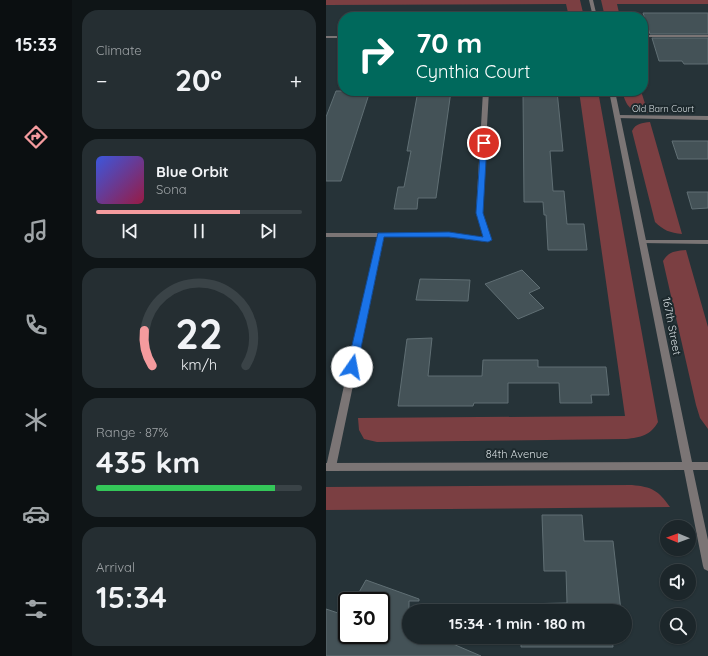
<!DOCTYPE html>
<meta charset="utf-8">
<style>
body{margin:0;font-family:Quicksand,sans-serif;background:#252e32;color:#f1f3f6;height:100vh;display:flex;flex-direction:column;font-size:15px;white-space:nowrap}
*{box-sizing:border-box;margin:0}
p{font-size:13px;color:#a0a5a8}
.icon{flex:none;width:22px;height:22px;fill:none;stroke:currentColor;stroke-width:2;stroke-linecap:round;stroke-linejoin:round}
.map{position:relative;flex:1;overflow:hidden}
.side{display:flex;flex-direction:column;gap:10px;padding:10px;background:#0f1517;width:254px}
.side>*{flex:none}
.top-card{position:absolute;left:12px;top:12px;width:310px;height:84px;border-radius:16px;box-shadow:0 1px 3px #0004,0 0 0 1px #3a4347;background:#00695c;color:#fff;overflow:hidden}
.needle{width:26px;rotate:271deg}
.tools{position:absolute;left:334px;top:520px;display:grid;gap:8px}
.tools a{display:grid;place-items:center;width:36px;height:36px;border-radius:50%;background:#1c262a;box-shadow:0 1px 3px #0004,0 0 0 1px #3a4347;font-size:20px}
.speed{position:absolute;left:12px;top:592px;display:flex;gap:8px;font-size:20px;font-weight:700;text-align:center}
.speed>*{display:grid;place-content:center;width:52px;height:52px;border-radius:50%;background:#1c262a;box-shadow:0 1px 3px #0004,0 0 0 1px #3a4347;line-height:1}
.speed .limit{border:2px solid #111;border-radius:6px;background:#fff;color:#111}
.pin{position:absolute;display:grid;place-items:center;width:34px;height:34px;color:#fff;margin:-17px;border:2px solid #fff;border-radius:50%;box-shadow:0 1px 4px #0007}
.me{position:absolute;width:44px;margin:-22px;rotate:12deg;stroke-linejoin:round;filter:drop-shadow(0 0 3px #0008)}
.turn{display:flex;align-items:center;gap:14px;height:84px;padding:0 12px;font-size:18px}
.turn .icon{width:52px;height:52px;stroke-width:2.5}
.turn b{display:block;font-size:28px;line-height:34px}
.big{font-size:30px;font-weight:800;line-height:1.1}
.side .card{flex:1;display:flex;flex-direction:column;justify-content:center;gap:6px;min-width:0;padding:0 14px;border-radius:16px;background:#252e32}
.side .dial{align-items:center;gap:0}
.dial svg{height:104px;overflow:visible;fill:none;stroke:#3a4347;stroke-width:7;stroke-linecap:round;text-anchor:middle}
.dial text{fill:#f1f3f6;stroke:none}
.song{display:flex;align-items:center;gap:12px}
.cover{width:48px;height:48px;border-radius:6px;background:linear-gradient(135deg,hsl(230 70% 55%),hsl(340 70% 35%))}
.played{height:4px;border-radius:2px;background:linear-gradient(90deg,#f59b9e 70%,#3a4347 70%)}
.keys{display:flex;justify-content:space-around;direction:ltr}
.heat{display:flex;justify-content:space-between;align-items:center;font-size:22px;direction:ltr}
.charge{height:6px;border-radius:3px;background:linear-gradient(90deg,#34c759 87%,#3a4347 0)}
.trip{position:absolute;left:76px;top:604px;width:230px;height:40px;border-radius:20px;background:#1c262a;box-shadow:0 1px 3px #0004,0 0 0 1px #3a4347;font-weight:800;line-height:40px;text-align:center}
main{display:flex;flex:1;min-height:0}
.tab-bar{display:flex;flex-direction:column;width:72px;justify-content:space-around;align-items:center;background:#0b0f11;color:#a0a5a8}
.tab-bar .icon{width:28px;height:28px}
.tab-bar .selected{color:#f59b9e}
.tab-bar b{font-size:18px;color:#f1f3f6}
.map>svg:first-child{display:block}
.green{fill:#7b3f42}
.building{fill:#445257;stroke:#606f74}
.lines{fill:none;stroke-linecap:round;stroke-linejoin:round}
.minor{fill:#7b7575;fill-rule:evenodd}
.tertiary{fill:#7b7575;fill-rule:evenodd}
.route{fill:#1a73e8;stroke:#114b97}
.labels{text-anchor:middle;stroke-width:4;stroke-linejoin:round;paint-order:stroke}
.far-street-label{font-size:9px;fill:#d4dcdf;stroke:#1d292d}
.street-label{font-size:11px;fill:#d4dcdf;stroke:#1d292d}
</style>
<main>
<nav class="tab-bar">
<b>15:33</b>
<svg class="icon selected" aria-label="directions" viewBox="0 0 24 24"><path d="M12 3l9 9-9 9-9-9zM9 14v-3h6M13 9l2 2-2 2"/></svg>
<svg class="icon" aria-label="music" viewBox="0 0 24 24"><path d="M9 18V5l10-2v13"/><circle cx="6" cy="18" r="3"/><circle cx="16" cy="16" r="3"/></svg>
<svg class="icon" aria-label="phone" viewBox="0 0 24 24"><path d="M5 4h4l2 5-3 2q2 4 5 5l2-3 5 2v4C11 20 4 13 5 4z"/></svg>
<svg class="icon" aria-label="climate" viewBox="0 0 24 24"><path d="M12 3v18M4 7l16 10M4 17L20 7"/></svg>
<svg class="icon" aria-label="car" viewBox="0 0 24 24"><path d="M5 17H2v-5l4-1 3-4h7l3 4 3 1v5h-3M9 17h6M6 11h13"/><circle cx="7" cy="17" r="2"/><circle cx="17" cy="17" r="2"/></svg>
<svg class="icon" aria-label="filters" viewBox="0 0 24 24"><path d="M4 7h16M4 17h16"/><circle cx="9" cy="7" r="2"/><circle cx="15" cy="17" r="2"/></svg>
</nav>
<section class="side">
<div class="card"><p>Climate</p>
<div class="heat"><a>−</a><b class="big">20°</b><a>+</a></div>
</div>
<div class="card">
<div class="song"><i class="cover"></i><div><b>Blue Orbit</b><p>Sona</p></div></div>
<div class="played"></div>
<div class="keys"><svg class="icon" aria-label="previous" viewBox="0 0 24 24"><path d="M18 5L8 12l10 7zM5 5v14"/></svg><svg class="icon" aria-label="pause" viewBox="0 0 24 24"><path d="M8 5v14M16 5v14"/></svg><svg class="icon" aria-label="next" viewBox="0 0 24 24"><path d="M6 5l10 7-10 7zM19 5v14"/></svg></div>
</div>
<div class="card dial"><svg viewBox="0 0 100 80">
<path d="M14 69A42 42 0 1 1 86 69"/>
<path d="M14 69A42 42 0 0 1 8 42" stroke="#f59b9e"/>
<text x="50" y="56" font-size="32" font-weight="700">22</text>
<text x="50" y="72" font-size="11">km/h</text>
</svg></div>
<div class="card"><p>Range · 87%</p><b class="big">435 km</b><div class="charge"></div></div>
<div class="card"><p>Arrival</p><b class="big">15:34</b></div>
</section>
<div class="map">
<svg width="382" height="656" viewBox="0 0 382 656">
<rect width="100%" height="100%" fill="#263338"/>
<path class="green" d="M0,0H254L258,17H243L240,4L0,5Z
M275,0H382V4H291L294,17H279Z
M253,91H272L332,422C324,436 315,437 300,439L51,442L38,439L33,430L32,418L299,416Z
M296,91H315L322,113C304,111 301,108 296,91Z
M324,122L356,234C344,233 337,230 329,222L306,131C310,123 316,123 324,122Z
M360,250L382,327V429L374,418L370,405L337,261C343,251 350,251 360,250Z
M306,485C326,487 332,490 344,507L0,510V487Z"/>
<path class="building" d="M317,13H382V34H324Z
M326,38H382V64H358L356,61H333Z
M10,91H44L15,181H0V117Z
M92,91H125L110,198H92L91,209H68L72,187H78L85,151H81Z
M213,91H231L237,151H224L227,191H238L241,224H258L261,250H222L220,215H218L217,202H198L197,94H214Z
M346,141H382V159H352Z
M361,192H382V208L366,209Z
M196,270L214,288L203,293L218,308L192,319L159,284Z
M94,279L144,280L142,301L90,300Z
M106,338L102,376H156L157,360H212V367H280L283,395H265L266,403H234L233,383H182V403H148L147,406H72L81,339Z
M216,515H256L258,541H287L295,611H195L194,604L241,603L240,571H218Z
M40,580L93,599V601H83V637H130L127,644L155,656H0V609L21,616V635H55V601H28Z
M195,637H286L287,647H195Z"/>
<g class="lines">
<path class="minor" d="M317,35H382V37H317Z
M0,36H17V38H0Z
M157,91H163L156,213L165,240L162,242L123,237H58L10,467L8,470L5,471L2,470L0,467L51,237H0V233H123L158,237L150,213Z
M292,115L382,116V120L290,118L289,117Z
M317,240H382V244L315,243L313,242Z"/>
<path class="tertiary" d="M263,0H267L271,17H267Z
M283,91H289L366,462H382V470H367L382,540V571L378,569L377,566L358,470L0,471V463L356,462Z"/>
</g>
<path class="route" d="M155,141L161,143L157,213L166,240L162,242L123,237H58L31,367L26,370L23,369L21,367L52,233L123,232L157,237L150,213Z"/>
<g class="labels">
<g class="far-street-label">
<text x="337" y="112">Old Barn Court</text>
</g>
<g class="street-label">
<text transform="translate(346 326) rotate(79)" y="4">167th Street</text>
<text x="191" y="458">84th Avenue</text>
</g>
</g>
</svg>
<div class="tools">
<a><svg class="needle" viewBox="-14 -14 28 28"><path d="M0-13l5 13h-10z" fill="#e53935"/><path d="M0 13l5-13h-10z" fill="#a0a5a8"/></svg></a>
<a><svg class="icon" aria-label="sound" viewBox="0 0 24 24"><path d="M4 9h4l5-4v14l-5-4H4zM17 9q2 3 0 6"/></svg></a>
<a><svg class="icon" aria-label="search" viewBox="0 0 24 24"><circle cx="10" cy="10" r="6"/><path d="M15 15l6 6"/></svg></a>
</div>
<div class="speed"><div class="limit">30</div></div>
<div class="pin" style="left:158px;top:143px;background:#d93025"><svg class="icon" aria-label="arrive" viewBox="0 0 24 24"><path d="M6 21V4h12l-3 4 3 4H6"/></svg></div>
<svg class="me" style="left:26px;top:367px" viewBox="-20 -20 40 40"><circle r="19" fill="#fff"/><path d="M0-13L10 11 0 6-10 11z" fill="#1a73e8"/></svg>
<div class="trip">15:34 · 1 min · 180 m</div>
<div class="top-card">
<div class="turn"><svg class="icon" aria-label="right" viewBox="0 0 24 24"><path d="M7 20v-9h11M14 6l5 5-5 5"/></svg><div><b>70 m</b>Cynthia Court</div></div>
</div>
</div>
</main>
